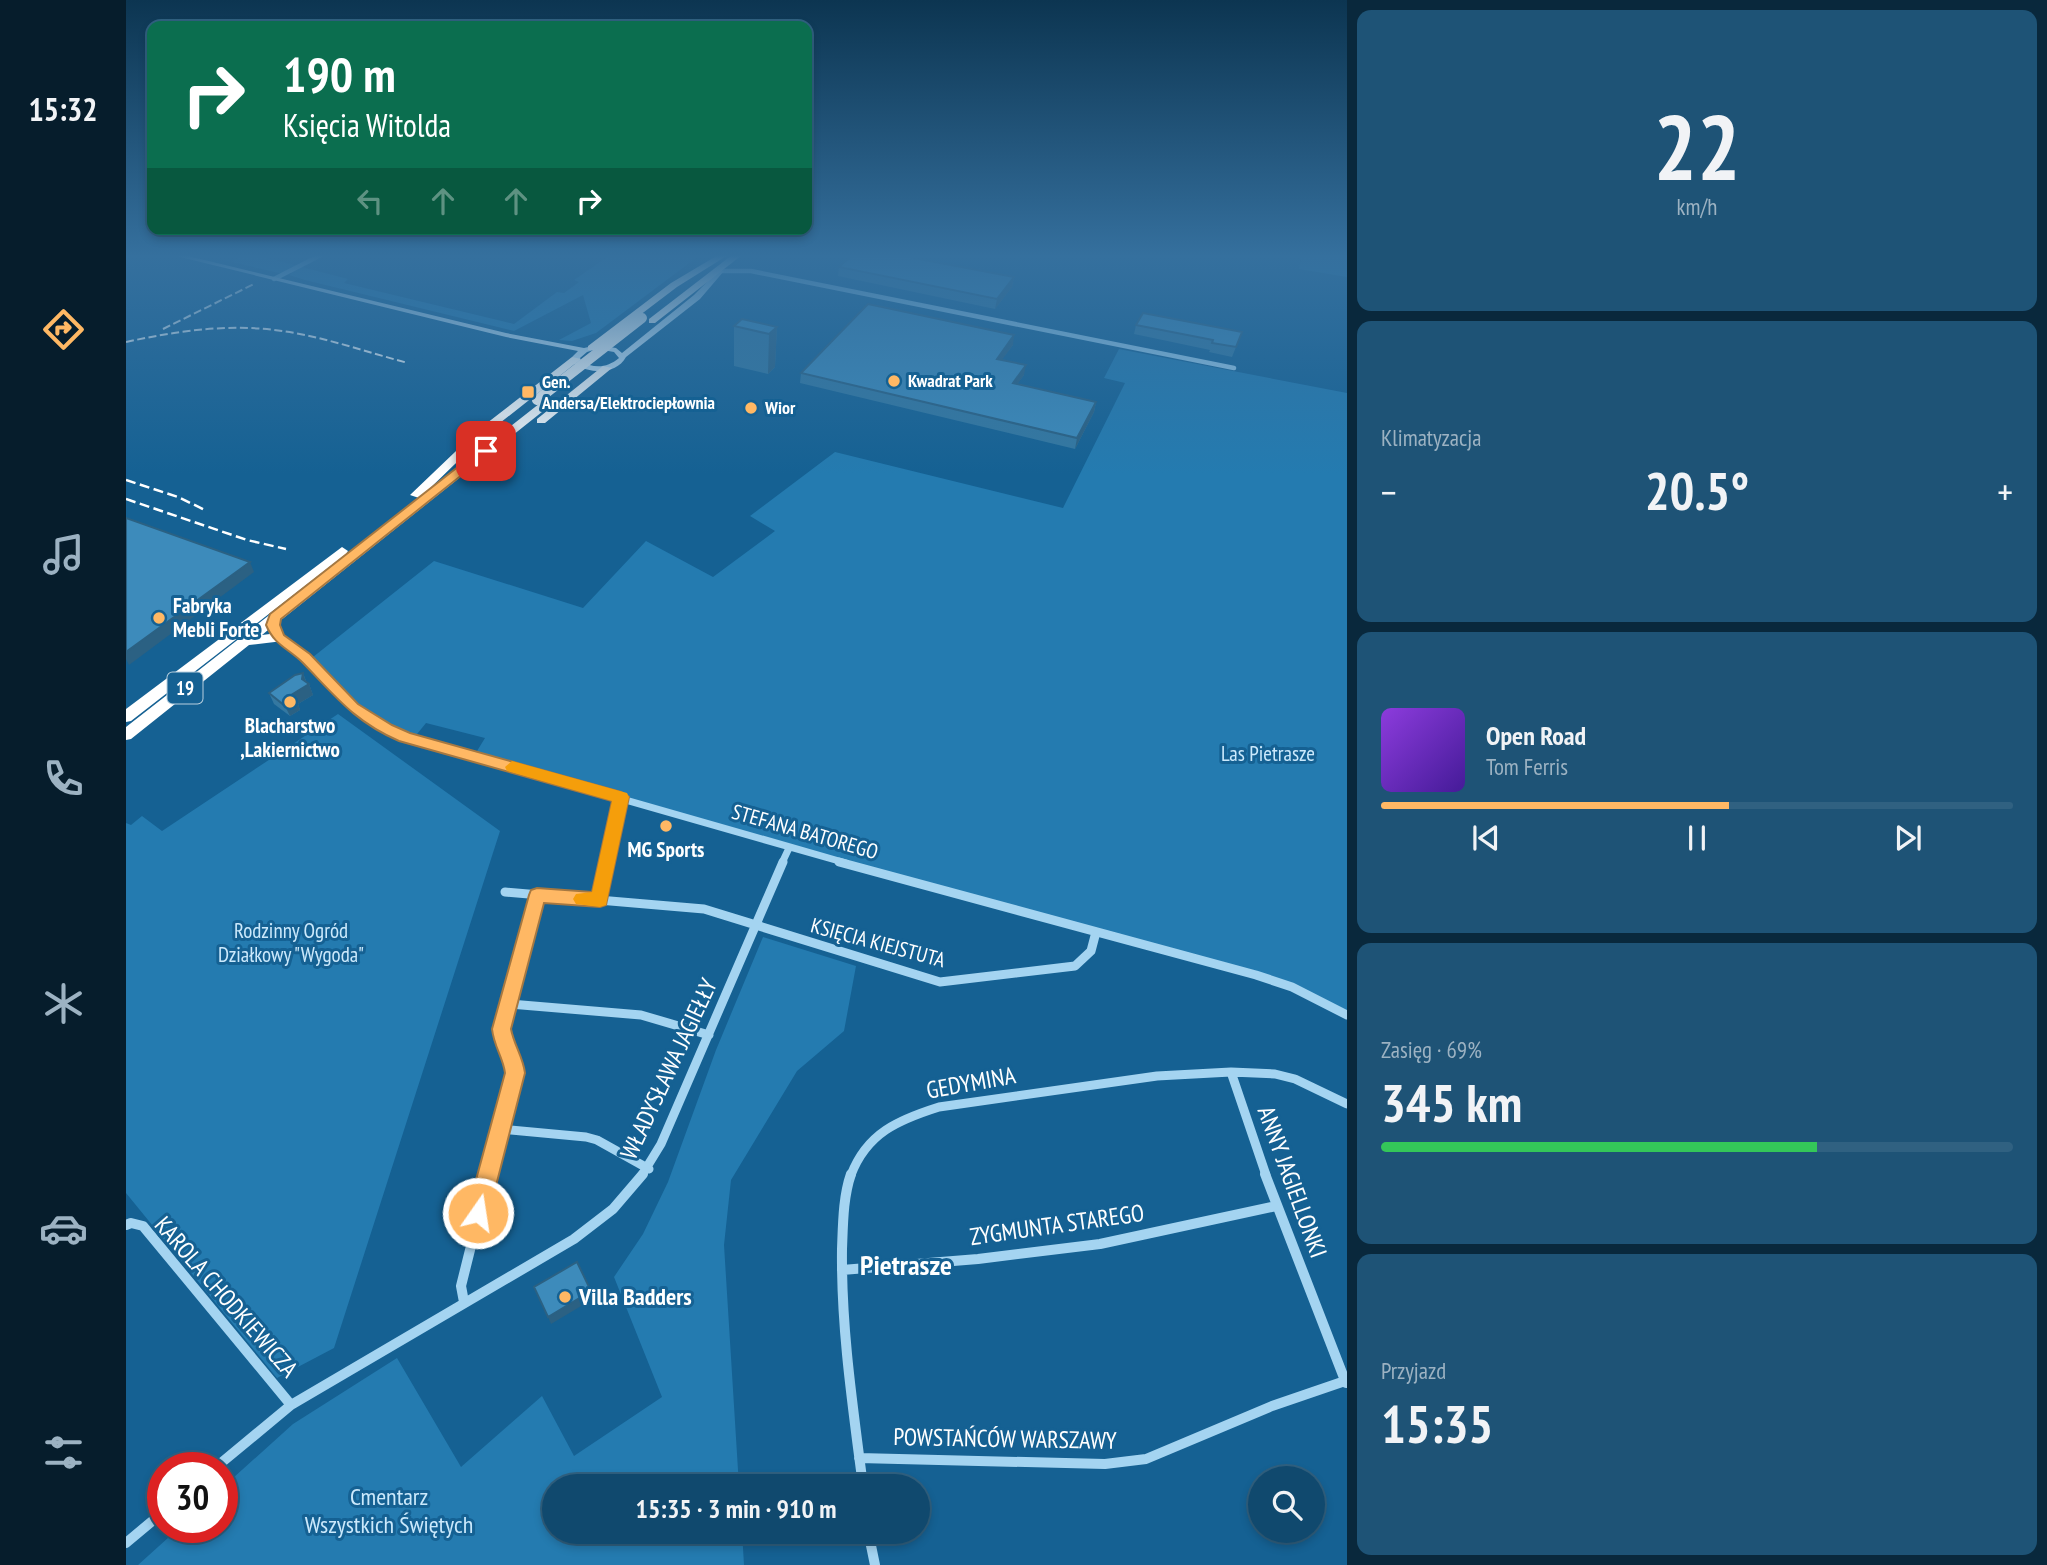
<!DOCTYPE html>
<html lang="pl">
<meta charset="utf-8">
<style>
body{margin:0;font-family:"PT Sans Narrow",sans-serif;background:#1e5376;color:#f1f3f6;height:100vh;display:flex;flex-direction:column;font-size:26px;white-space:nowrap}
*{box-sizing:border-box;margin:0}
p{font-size:23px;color:#9cb2c2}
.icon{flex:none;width:38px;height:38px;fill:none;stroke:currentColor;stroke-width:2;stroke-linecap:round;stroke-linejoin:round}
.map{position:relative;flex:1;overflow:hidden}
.drawer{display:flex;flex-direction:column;gap:10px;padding:10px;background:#09283c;width:700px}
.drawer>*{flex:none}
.top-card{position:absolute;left:21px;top:21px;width:665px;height:214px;border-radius:14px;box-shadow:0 4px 10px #0003,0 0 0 2px #306181;background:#0b6e4f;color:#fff;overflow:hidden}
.buttons{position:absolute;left:1122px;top:1466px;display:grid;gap:14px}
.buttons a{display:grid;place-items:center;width:77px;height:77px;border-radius:50%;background:#10496e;box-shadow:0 4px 10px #0003,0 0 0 2px #306181;font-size:35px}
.speed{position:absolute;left:21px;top:1452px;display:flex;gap:14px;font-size:35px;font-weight:700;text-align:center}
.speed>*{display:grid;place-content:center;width:91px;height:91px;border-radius:50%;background:#10496e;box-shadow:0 4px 10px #0003,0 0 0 2px #306181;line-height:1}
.speed .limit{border:10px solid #d22;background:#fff;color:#111}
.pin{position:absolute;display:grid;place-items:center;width:60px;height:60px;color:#fff;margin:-30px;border-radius:14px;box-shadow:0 4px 10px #0006}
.me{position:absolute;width:77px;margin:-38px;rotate:13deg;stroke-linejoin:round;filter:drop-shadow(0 0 5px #0008)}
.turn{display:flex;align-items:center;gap:24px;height:147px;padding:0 21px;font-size:32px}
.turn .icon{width:91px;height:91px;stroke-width:2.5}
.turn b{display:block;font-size:49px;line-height:60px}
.lanes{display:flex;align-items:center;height:66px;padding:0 21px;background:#0003;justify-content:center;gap:35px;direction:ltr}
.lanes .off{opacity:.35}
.big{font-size:52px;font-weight:700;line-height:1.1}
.drawer .card{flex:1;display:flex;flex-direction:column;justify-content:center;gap:10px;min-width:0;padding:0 24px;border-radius:14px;background:#1e5376}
.drawer .dial{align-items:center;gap:0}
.dial b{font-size:91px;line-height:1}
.song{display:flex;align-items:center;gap:21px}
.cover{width:84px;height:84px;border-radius:10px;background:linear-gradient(135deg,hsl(270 70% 55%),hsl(260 70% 35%))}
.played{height:7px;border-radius:4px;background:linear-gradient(90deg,#ffb864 55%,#306181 55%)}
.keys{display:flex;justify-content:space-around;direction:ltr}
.heat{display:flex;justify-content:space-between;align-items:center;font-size:38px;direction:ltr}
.charge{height:10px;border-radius:5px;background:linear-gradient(90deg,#34c759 69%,#306181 0)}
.trip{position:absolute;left:416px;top:1474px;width:388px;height:70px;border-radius:35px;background:#10496e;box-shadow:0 4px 10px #0003,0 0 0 2px #306181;font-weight:700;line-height:70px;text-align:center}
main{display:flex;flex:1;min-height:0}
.menu{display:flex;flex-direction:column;width:126px;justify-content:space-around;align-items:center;background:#061d2c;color:#9cb2c2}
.menu .icon{width:49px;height:49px}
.menu .on{color:#ffb864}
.menu b{font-size:32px;color:#f1f3f6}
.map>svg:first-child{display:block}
.green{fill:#247bb0}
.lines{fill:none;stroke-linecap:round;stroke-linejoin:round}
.street-far3{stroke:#a4d4f1;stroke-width:4.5}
.street-far2{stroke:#a4d4f1;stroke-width:7}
.street-far1{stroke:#a4d4f1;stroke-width:9}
.street{stroke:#a4d4f1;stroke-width:10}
.secondary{fill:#d2ebfc;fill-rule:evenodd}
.highway{fill:#fff;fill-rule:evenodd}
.rail-far1{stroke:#fff;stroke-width:2;stroke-dasharray:8 3.5;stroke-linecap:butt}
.rail{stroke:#fff;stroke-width:2.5;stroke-dasharray:10 4.5;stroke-linecap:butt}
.highway-bridge{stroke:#fff;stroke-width:10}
.wall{fill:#3478a1}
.shaded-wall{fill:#2b6183}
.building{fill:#3d8bbb;stroke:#2b6183;stroke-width:2}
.route{fill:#ffb864;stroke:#a67841;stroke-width:2}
.slow{fill:#f59e0b}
.poi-dot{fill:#ffb864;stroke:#156193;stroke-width:2.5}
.labels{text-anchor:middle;stroke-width:6;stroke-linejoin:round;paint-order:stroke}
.far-poi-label{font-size:18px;font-weight:bold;fill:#fff;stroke:#156193;text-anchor:start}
.shield{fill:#156193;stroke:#b9d0df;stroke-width:2}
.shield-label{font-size:19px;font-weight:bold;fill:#fff}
.poi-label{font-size:21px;font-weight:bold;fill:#fff;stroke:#156193}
.park-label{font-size:21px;fill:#cbe9fc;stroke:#156193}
.street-label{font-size:21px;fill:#fff;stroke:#156193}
.near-street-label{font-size:24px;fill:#fff;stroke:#156193}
.near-poi-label{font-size:24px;font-weight:bold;fill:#fff;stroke:#156193;text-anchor:start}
.near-park-label{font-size:24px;fill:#cbe9fc;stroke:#156193}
.near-neighbourhood-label{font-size:28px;font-weight:bold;fill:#fff;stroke:#156193}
</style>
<main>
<nav class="menu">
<b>15:32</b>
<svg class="icon on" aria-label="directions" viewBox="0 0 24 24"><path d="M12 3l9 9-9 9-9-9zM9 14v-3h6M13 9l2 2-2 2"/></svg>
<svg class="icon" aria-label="music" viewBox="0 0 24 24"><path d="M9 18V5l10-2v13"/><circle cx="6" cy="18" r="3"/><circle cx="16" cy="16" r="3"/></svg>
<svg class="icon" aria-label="phone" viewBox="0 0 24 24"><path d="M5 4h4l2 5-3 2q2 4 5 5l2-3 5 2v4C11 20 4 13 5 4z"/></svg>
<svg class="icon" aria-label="climate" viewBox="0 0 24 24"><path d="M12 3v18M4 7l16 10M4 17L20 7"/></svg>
<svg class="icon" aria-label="car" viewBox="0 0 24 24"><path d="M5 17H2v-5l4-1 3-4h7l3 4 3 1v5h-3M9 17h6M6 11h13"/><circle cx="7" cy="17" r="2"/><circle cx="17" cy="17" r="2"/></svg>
<svg class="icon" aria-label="filters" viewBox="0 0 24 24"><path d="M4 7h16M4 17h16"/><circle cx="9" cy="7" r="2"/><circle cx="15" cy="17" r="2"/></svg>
</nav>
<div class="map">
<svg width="1221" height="1565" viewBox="0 0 1221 1565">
<rect width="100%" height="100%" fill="#156193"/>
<path class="green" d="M76,255L106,261L119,255H130L222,279L218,283L388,324L431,292L438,293L453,282L448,280L484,255H574L470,333L446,341L433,340L465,323L457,295L388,331L179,280L163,275L166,273H153Z
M1176,255H1221V277L1173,269Z
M993,349L1221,393V1016L1168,988L348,756L359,738L300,723L287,739L245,721L182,661L308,561L457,608L520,541L587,577L649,531L624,516L709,452L937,508L999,383L978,378Z
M212,714L374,831L208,1348L151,1378L0,1193V823L5,825L16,816L36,831Z
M637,937L730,966L718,1031L671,1071L605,1180L598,1245L613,1486H429V1531H616L618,1565H12L53,1528H96V1488L167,1424L271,1358L335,1467L416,1396L448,1456L536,1397L488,1277L517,1234L542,1182L590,1050Z"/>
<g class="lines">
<path class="street-far3" d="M595,271H625L1108,368
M148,279L195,255"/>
<path class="street-far2" d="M152,638L179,657L226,707L244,721L279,737L720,863
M481,863L495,797
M656,863L663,848"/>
<path class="street-far1" d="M713,862L1130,975L1166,987L1221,1015
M379,892L578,909L814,982L949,966L965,951L970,932
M474,900L482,862
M384,1004L515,1015L583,1035
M1105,1072L1140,1175
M373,1129L460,1137L471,1140L523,1169
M363,1175L389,1073L376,1029L411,895
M516,1175L535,1144L657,862
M725,1175C741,1133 772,1120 813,1107L1031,1076L1105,1072L1149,1074L1169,1079L1221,1104"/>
<path class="street" d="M725,1174C717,1197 717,1224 716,1249C715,1328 727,1408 737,1486
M1139,1174L1220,1383
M0,1225L5,1223L17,1226L165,1405
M716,1270L852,1259L974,1244L1150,1206
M338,1302L335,1286L363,1174
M733,1458L979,1464L1020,1459L1146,1406L1219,1381
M89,1468L165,1405L448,1239L487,1209L517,1174
M742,1531L749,1565
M0,1543L37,1512"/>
<path class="secondary" d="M46,255H58L380,333L458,348L471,345L490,348L496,353L568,295L593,270L598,271L574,299L500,357C490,375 465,374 448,364L446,357L452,351L380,337ZM471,349L488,352L493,358C481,368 468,369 455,361L454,358L461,352Z"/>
<path class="highway" d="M592,255H602L551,287L468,350H462V346L545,283Z
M606,255H616L529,323H523V319Z
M446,357L455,359L360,434L298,494L418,400H426V404L155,620L154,625L159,638L157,641L123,645L5,739L0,740V727L293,498L284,495L352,430ZM142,630L144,634L136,635Z
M477,366L486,368L419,423H411V419Z
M216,547L222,551L220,554L5,721L0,722V709Z"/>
<path class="rail-far1" d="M37,329L128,284
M0,342C51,331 104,323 156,331C199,337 240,352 282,363"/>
<path class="rail" d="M0,480L52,497L81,511
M0,499L121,540L160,549"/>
<path class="highway-bridge" d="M411,400L516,318"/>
</g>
<path class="wall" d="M713,267L888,277L886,287L869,309L712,276Z
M1010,325L1116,332L1106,357L1083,352L1084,350L1008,334Z
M608,326L651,327L649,367L642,374L608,366Z
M887,345L875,360L898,375L891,384L970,402L968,412L949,449L674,383L675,373Z
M177,673L180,681L183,684L187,695L172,704L174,710L164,716L148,704L143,693Z"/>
<path class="shaded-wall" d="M888,277L886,287L869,309L871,299Z
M651,327L649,367L642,374L643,334Z
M888,335L887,345L869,369L871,359Z
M900,365L898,375L885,393L887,383Z
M970,402L968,412L949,449L951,438Z
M124,562L128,572L3,665L0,659V652Z
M177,673L181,685L183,684L187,695L172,704L174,710L164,716L159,706L165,695L176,679Z
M465,1291L467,1299L425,1324L422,1317Z"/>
<path class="building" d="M726,255H772L888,277L871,299L713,267Z
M742,304L888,335L871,359L900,365L887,383L970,402L951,438L675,373Z
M1017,313L1116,332L1110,347L1086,343L1087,340L1010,325Z
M616,319L651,327L643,334L608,326Z
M0,518L124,562L0,652Z
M177,673L176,679L183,684L165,695L170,699L159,706L143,693L169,675Z
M451,1262L465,1291L422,1317L408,1287Z"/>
<linearGradient id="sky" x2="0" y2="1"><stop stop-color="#0c3551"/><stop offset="0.54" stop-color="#35709e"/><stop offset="1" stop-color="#35709e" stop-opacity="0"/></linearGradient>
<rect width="1221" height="474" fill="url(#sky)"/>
<path class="route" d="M356,448L366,451L155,619L154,625L158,635L184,654L232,704L266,725L284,733L495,792L503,797L480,905L474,907L418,903L385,1029C388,1045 397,1057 399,1073L363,1213L360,1221L352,1224L344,1221L341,1213L379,1073C377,1057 368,1047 366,1029L403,895L405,890L411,888L466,892L486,801L273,741C229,722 210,697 177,663C162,648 149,646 140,625L144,614Z"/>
<path class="slow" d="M386,761L501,793L503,797L480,905L474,907L450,904L447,899L450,894L466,892L486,801L381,771L379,767Z"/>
<g class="poi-dot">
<circle cx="768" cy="381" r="7"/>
<rect x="395" y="385" width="14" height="14" rx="3.5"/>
<circle cx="625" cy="408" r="7"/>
<circle cx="33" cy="618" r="7"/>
<circle cx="164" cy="702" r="7"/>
<circle cx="540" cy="826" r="7"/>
<circle cx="439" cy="1297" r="7"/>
</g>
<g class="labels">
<g class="far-poi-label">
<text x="782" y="387">Kwadrat Park</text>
<text x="416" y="388">Gen.<tspan x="416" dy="21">Andersa/Elektrociepłownia</tspan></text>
<text x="639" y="414">Wior</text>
</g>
<rect class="shield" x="41.5" y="672.5" width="35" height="31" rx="5"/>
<g class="shield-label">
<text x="59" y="695">19</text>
</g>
<g class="poi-label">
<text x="47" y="613" text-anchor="start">Fabryka<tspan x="47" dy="24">Mebli Forte</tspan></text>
<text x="164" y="733">Blacharstwo<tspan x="164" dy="24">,Lakiernictwo</tspan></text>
<text x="540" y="857">MG Sports</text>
</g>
<g class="park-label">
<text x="1142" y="761">Las Pietrasze</text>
<text x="165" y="938">Rodzinny Ogród<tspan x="165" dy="24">Działkowy "Wygoda"</tspan></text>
</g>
<g class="street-label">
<text transform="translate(679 832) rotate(16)" y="7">STEFANA BATOREGO</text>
<text transform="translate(752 943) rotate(15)" y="7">KSIĘCIA KIEJSTUTA</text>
</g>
<g class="near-street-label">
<text transform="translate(543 1069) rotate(-65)" y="8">WŁADYSŁAWA JAGIEŁŁY</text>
<text transform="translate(845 1083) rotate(-10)" y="8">GEDYMINA</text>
<text transform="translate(1166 1182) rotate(70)" y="8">ANNY JAGIELLONKI</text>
<text transform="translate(931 1225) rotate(-8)" y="8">ZYGMUNTA STAREGO</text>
<text transform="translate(100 1297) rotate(49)" y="8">KAROLA CHODKIEWICZA</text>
<text transform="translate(879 1439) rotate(1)" y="8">POWSTAŃCÓW WARSZAWY</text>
</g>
<g class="near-poi-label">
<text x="453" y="1305">Villa Badders</text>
</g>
<g class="near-park-label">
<text x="263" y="1505">Cmentarz<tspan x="263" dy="28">Wszystkich Świętych</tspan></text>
</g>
<g class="near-neighbourhood-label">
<text x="780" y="1275">Pietrasze</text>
</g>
</g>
</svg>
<div class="buttons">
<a><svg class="icon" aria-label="search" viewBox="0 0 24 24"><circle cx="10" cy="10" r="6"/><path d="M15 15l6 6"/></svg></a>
</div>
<div class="speed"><div class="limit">30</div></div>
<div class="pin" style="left:360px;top:451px;background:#d93025"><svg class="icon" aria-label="arrive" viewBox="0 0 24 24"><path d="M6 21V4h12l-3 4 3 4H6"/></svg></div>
<svg class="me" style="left:352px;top:1213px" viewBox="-20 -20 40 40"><circle r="17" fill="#ffb864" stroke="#fff" stroke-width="3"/><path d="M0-11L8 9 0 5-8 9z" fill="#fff"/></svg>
<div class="trip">15:35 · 3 min · 910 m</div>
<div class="top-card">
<div class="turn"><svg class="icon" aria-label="right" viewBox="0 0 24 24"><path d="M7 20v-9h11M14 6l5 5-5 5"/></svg><div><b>190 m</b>Księcia Witolda</div></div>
<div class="lanes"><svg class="icon off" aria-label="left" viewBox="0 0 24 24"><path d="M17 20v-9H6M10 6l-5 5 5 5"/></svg><svg class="icon off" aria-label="ahead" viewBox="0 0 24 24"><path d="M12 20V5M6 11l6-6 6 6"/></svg><svg class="icon off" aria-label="ahead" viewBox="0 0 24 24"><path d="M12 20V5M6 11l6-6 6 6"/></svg><svg class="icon" aria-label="right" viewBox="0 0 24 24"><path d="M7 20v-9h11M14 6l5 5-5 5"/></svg></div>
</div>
</div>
<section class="drawer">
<div class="card dial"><b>22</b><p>km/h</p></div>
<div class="card"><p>Klimatyzacja</p>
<div class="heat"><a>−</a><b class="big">20.5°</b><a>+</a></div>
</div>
<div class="card">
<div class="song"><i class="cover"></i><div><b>Open Road</b><p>Tom Ferris</p></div></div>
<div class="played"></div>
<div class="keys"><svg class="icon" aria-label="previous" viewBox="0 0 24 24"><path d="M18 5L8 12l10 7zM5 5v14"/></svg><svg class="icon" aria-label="pause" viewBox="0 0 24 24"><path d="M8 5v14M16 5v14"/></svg><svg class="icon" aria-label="next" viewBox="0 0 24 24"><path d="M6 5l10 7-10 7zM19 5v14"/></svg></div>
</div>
<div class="card"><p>Zasięg · 69%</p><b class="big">345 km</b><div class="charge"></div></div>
<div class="card"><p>Przyjazd</p><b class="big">15:35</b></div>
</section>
</main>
